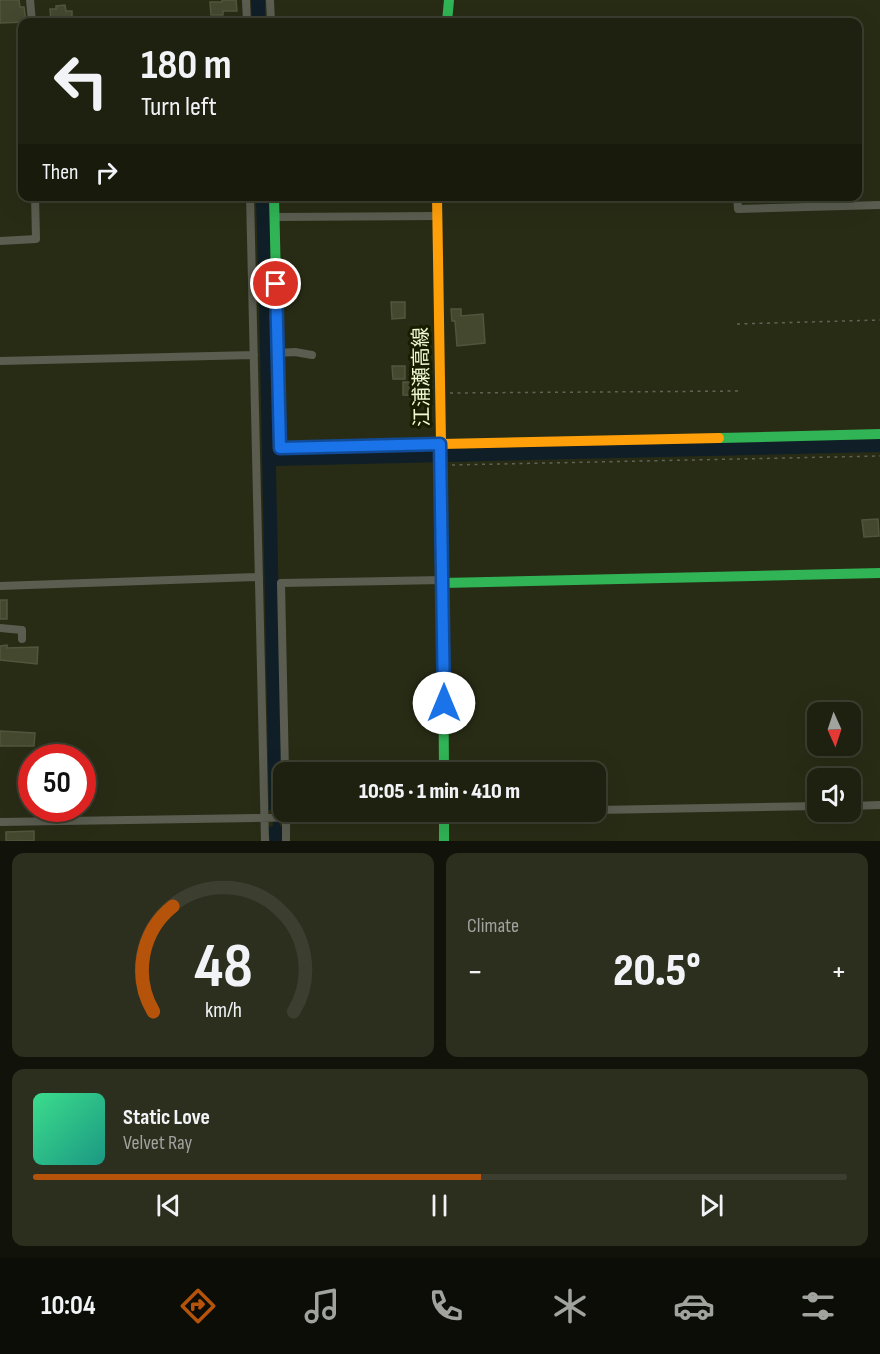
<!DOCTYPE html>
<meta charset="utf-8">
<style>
body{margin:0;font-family:"Sofia Sans Condensed","Noto Sans JP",sans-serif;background:#2c2e1e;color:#f1f3f6;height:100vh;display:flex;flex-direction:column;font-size:22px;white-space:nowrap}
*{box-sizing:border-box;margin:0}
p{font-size:20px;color:#a1a39f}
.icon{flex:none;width:33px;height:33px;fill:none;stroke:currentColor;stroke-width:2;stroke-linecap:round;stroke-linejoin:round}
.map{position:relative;height:841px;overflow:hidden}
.details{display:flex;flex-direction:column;gap:12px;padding:12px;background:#111209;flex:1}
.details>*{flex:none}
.hud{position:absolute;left:18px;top:18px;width:844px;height:183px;border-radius:12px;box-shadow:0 6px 24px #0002,0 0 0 2px #3c3e30;background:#1f2110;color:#f1f3f6;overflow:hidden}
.needle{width:39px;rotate:177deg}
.fabs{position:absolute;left:807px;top:702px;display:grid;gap:12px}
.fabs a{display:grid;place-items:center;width:54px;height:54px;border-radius:12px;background:#1f2110;box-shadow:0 6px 24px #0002,0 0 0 2px #3c3e30;font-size:30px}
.speed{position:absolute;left:18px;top:744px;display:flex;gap:12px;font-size:30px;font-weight:700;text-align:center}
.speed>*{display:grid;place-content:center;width:78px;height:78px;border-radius:50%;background:#1f2110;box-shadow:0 6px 24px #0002,0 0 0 2px #3c3e30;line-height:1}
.speed .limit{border:9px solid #d22;background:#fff;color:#111}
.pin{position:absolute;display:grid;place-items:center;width:51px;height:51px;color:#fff;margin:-26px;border:3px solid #fff;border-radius:50%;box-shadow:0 2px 6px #0007}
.me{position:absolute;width:66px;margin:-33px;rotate:0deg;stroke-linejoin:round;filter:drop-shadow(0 0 4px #0008)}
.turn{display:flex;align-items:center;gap:21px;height:126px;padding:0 24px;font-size:27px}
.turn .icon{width:78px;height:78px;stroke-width:2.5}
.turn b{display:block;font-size:42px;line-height:51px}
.then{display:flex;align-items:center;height:57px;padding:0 24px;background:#0003;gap:12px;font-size:22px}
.big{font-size:45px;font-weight:800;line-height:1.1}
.details .card{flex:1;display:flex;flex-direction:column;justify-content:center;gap:9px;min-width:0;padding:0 21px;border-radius:12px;background:#2c2e1e}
.details .dial{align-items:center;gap:0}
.dial svg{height:156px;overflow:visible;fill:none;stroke:#3c3e30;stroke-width:7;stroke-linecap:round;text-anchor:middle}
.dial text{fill:#f1f3f6;stroke:none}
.song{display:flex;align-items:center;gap:18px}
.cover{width:72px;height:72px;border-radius:9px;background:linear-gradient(135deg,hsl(150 70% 55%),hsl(170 70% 35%))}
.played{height:6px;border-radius:3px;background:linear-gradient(90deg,#b45309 55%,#3c3e30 55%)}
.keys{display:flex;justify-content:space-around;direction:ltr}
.heat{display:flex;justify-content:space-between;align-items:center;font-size:33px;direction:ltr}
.details .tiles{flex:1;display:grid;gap:12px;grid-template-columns:1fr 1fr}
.card:last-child{grid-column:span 2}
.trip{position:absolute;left:273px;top:762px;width:333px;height:60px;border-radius:12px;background:#1f2110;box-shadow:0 6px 24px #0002,0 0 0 2px #3c3e30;font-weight:800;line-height:60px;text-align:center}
.dock{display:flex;height:96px;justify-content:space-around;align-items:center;background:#0c0d06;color:#a1a39f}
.dock .icon{width:42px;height:42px}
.dock .active{color:#b45309}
.dock b{font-size:27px;color:#f1f3f6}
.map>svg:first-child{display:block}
.water{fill:#101f27}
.building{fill:#44482f;stroke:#51553c;stroke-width:1.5}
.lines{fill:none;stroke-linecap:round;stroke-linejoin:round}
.path{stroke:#606355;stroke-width:1.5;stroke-dasharray:3 4.5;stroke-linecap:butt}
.street{stroke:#5a5d50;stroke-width:8}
.fast{stroke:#30b455;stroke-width:10}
.slow{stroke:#ff9f0a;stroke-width:10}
.route-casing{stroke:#114b97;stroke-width:15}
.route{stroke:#1a73e8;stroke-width:10}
.labels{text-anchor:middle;stroke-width:6;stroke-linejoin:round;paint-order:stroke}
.street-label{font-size:20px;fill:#f0f9d2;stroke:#181d00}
</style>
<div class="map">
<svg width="880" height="841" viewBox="0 0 880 841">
<rect width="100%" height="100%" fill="#292c15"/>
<path class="water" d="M251,0H265V22H252Z
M256,197H269L271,270C269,284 269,286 272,300L275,453L880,439V452L276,466L283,808V809L279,810L280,826L283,827V841H270L268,827L273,826L272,810H268L269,807L259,301L261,291L258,271Z"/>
<path class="building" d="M0,0H19L20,7H24L26,22L0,23Z
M222,0H236L237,11H223V15H211L210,2H222Z
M65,5L66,11H72V22H51L50,9H56V6Z
M391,302H405V318L392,319Z
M451,309H461V316L483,314L485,343L457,346L455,321H452Z
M392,366H405V379H393Z
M403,382L426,383V396L403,395Z
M878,519L879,536L864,537L862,520Z
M0,600H7V619H0Z
M7,645V648L38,647L37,664L0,660V646Z
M0,731L35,733L34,746H0Z
M34,831V841H6V832Z"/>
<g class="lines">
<path class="path" d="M737,324L880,320
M450,393L742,391
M452,465L880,456"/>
<path class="street" d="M30,0L32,22
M246,0L247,22
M270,0L271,22
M250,196L265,841
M737,196L738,209L880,205
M275,217L437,216
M0,241L36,239L35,196
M252,285L276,284
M278,353L295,352L312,355
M0,361L254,355
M0,586L259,577
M0,628L22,630V639
M285,772L281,583L443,580
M850,806L880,805
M596,810L818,806
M286,812V841
M444,813L517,812
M0,822L444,815"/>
<path class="fast" d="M447,22L449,0
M274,196L280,448L396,445
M719,438L880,434
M442,504L444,772
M443,583L880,573
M444,812V841"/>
<path class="slow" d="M437,196L442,504
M396,445L719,438"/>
</g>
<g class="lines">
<defs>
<path id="route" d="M276,284L280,448L440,444L444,703"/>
</defs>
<use href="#route" class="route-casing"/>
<use href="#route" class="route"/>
</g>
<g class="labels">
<g class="street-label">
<text transform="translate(421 377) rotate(-91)" y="7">江浦瀬高線</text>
</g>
</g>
</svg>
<div class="fabs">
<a><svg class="needle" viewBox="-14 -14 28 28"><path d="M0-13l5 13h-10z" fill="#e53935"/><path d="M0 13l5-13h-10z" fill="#a1a39f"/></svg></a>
<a><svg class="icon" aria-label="sound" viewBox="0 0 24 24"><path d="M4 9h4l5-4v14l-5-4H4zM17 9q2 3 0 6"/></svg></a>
</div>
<div class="speed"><div class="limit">50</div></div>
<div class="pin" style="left:276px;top:284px;background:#d93025"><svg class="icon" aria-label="arrive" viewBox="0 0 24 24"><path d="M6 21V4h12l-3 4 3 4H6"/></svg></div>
<svg class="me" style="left:444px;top:703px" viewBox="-20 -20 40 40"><circle r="19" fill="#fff"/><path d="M0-13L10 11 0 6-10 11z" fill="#1a73e8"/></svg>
<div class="trip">10:05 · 1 min · 410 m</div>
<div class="hud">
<div class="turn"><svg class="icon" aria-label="left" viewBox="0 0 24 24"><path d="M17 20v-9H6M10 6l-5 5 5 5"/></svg><div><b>180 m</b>Turn left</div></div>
<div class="then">Then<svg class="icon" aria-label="right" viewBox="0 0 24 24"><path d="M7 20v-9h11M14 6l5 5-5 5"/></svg></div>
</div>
</div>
<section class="details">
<div class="tiles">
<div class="card dial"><svg viewBox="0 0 100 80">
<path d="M14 69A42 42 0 1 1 86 69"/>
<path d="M14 69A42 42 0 0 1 24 15" stroke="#b45309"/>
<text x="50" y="56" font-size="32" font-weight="700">48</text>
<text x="50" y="72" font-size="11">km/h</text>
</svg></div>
<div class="card"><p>Climate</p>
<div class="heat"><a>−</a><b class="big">20.5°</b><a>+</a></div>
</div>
<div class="card">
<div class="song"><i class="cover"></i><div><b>Static Love</b><p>Velvet Ray</p></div></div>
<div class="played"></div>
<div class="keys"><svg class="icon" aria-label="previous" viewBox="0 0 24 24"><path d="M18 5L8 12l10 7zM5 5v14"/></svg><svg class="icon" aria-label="pause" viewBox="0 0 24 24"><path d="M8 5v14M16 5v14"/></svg><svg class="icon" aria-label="next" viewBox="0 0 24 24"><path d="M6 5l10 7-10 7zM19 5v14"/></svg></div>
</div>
</div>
</section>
<nav class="dock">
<b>10:04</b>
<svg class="icon active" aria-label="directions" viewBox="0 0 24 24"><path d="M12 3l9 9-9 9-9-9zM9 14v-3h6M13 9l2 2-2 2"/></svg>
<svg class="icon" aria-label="music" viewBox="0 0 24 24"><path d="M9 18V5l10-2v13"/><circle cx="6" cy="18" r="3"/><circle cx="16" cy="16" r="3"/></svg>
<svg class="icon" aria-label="phone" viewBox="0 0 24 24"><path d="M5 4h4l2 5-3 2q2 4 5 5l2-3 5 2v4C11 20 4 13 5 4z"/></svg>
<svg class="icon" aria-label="climate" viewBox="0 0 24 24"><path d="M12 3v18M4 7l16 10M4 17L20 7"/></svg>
<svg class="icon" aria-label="car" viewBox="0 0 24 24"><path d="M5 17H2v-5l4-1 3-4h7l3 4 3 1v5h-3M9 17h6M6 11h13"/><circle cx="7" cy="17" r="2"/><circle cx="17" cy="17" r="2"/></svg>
<svg class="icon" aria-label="filters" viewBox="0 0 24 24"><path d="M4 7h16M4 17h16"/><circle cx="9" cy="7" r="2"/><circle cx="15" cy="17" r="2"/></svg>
</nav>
